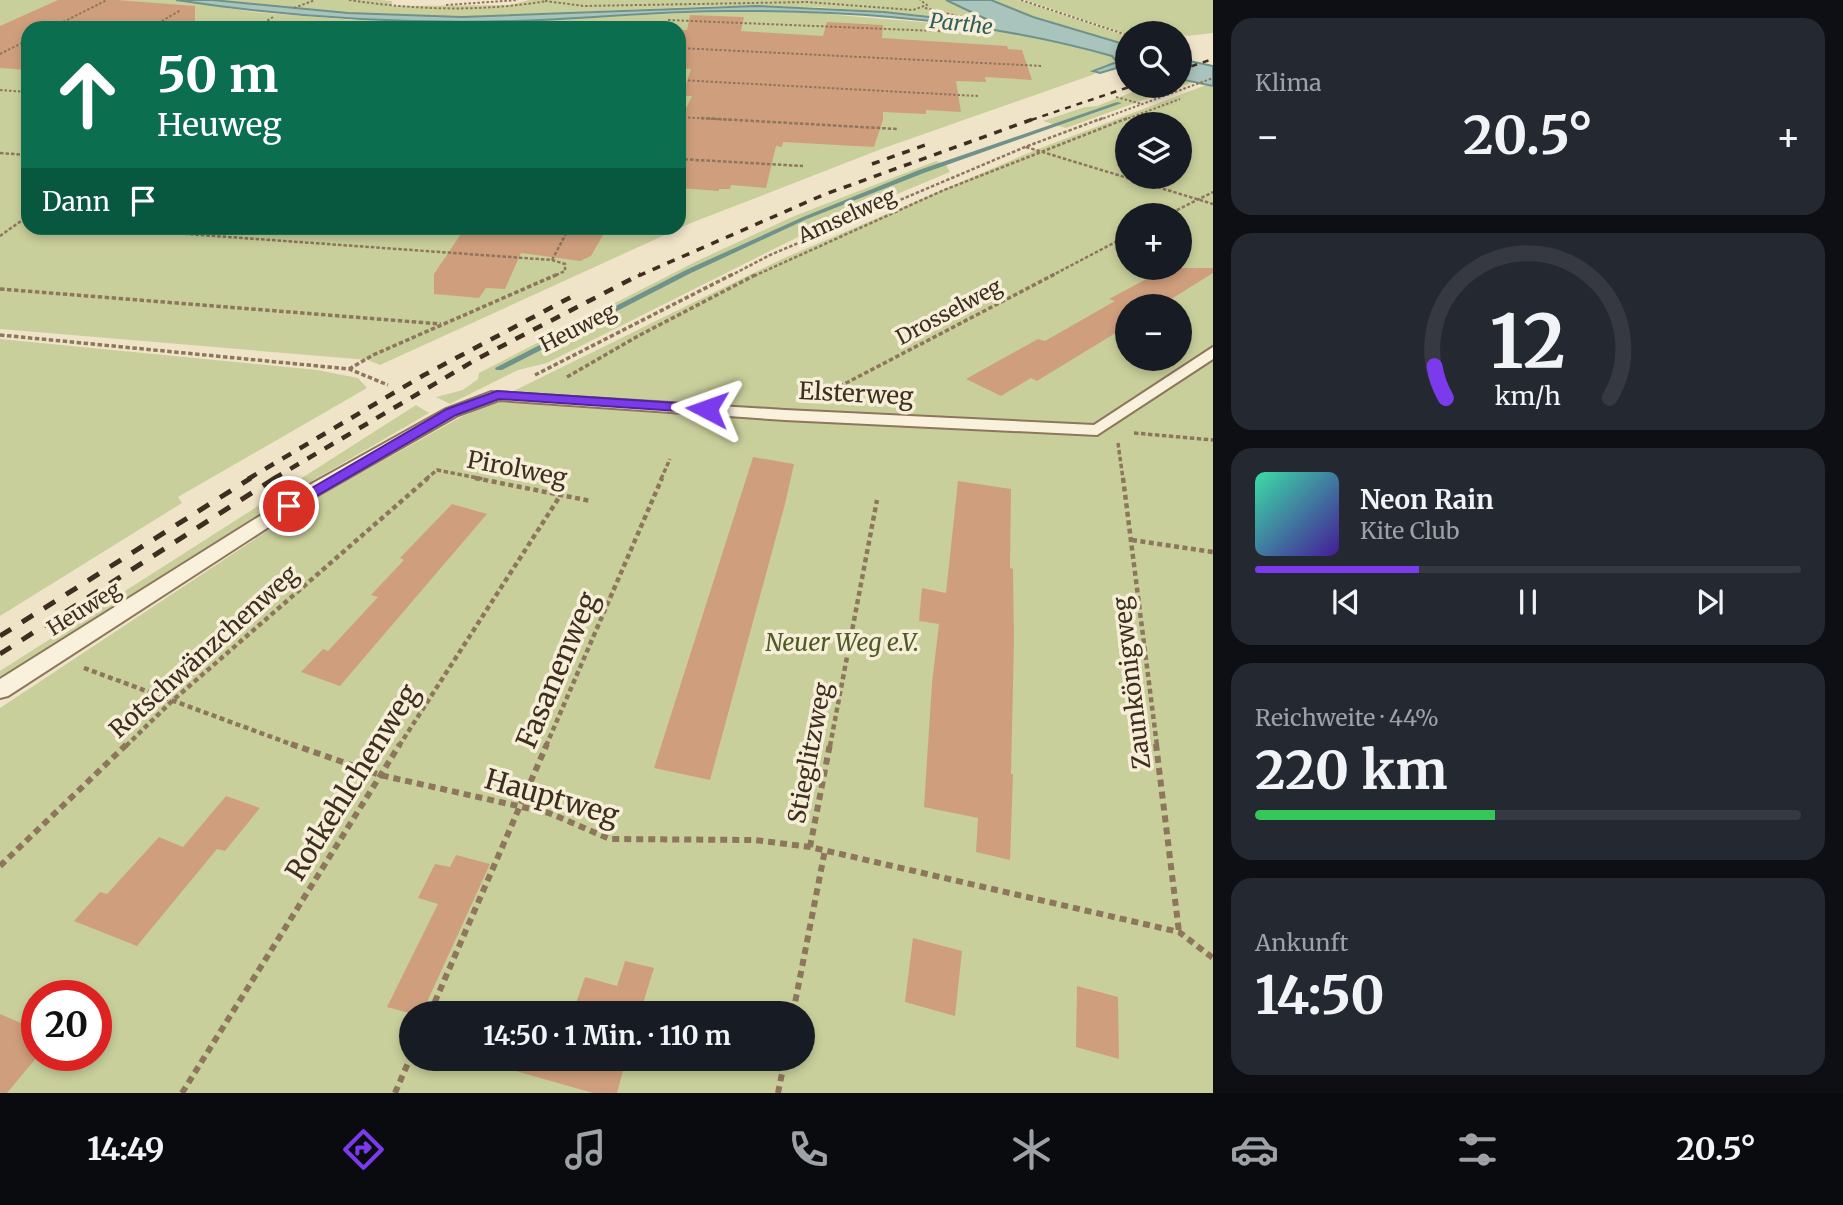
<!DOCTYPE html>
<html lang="de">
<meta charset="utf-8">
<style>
body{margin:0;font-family:Merriweather,serif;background:#242831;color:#f1f3f6;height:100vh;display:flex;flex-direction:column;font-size:26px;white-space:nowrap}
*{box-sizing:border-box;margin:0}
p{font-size:23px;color:#9ea1a6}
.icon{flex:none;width:38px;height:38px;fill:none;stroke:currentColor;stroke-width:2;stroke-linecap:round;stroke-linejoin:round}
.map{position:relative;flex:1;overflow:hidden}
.drawer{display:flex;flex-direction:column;gap:18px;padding:18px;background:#0d0f14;width:630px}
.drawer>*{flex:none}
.guide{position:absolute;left:21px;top:21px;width:665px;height:214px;border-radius:21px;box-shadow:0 4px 10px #0003;background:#0b6e4f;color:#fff;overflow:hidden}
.controls{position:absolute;left:1115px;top:21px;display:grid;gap:14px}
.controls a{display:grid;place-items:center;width:77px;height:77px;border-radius:50%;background:#171b24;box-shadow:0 4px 10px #0003;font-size:35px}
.speed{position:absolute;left:21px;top:980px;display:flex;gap:14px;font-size:35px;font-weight:700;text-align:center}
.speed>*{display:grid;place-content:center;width:91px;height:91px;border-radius:50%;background:#171b24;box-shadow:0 4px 10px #0003;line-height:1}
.speed .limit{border:10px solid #d22;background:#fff;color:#111}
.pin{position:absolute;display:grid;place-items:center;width:60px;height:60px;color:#fff;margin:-30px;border:4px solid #fff;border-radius:50%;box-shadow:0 2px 7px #0007}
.me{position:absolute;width:77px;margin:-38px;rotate:274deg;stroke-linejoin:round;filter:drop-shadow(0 0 5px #0008)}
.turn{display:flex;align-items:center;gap:24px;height:147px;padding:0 21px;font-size:32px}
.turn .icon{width:91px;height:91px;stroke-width:2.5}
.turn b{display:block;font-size:49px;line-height:60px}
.then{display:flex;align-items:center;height:66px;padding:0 21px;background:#0003;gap:14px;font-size:26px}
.big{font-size:52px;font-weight:700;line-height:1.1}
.drawer .tile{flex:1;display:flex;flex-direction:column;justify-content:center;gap:10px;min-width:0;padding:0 24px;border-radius:21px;background:#242831}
.drawer .dial{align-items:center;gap:0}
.dial svg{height:182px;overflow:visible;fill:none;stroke:#363941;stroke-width:7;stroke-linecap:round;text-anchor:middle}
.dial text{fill:#f1f3f6;stroke:none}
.song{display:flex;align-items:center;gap:21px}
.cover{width:84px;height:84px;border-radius:10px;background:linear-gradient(135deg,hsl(160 70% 55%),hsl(260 70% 35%))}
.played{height:7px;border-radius:4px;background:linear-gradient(90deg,#7c3aed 30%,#363941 30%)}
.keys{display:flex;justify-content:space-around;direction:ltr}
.heat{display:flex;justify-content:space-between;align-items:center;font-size:38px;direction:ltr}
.charge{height:10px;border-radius:5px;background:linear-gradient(90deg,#34c759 44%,#363941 0)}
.trip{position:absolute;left:399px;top:1001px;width:416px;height:70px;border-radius:35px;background:#171b24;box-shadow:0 4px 10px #0003;font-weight:700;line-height:70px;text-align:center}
.tab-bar{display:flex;height:112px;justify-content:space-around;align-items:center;background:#090b0e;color:#9ea1a6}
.tab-bar .icon{width:49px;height:49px}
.tab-bar .on{color:#7c3aed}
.tab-bar b{font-size:32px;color:#f1f3f6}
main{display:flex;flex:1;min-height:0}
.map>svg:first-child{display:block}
.green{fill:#c9cf9b;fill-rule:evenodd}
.water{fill:#a9c4bc;stroke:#6f938a;stroke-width:2}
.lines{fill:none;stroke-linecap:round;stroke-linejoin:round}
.stream{fill:#6f938a;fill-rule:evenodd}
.building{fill:#cf9f7d}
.lane-casing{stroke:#8d765c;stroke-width:4}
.path-far4{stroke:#8d765c;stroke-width:2;stroke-dasharray:2.5 2;stroke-linecap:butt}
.path-far3{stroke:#8d765c;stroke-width:2.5;stroke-dasharray:3.5 2;stroke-linecap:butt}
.path-far2{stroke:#8d765c;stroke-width:3.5;stroke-dasharray:4.5 2.5;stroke-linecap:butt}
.path-far1{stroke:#8d765c;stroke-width:4.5;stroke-dasharray:5 3.5;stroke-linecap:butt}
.path{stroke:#8d765c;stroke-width:6;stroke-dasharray:7 5;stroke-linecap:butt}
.lane{fill:#faf1dc;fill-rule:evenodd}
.rail-far3{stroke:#3d2e20;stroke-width:2.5;stroke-dasharray:6 6;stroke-linecap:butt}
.rail-far2{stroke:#3d2e20;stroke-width:3.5;stroke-dasharray:8 8;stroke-linecap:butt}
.rail-far1{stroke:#3d2e20;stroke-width:4.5;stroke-dasharray:10 10;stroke-linecap:butt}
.rail{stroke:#3d2e20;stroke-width:5;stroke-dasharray:13 13;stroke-linecap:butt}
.route{fill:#7c3aed;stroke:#51269a;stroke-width:2}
.labels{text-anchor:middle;stroke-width:7;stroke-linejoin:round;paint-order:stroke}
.far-water-label{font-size:21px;font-style:italic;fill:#2f5d5a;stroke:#f7eed8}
.far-street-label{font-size:21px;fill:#3d2e20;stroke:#f7eed8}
.street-label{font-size:24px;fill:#3d2e20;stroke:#f7eed8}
.park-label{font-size:24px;font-style:italic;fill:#4d5a26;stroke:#f7eed8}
.near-street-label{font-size:28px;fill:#3d2e20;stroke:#f7eed8}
</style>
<main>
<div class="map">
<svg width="1213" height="1093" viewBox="0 0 1213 1093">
<rect width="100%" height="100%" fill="#f0e4c8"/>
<path class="green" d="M0,0H176L254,12L353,20L514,21L729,11L815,13L1003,29L1112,56L1117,62L1094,71L1095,74L884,148L691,223L380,365L368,360L0,329ZM28,28H679V228H28Z
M212,0H380L392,1V6L510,5L529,0H946L987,19L983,23L884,12L815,7L717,6L462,17L348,13Z
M991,0H1018L1127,36V45L1033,17Z
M1025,0H1213V33L1188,36L1156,31L1127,34Z
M1180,79L1193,82L1066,128L1043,121L1085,107L1097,106L1148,86H1180Z
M1206,85L1213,86V1093H0V708L320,496L461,417L782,259L1033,151ZM1127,124H1180V177H1127ZM1127,215H1180V268H1127ZM1127,306H1180V359H1127ZM37,996H96V1055H37ZM411,1013H803V1059H411Z
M936,161L946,165L950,172L820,226L547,363L518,370L450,404L436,397L463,390L478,379L479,373L697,261L792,217Z
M0,339L317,370L358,378L367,388L178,497L182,503L0,616Z
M416,405L429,413L295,491L0,680V671Z"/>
<path class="water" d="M176,0H212L348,13L462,17L757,6L884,12L983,23L986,19L946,0H991L1033,17L1127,45V65L1100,73L1093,71L1117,62L1112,56C988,21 858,10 730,11C657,11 585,19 513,21C400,24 288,17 176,0Z
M1180,59L1213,66V86L1180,79Z"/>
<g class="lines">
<path class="stream" d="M1117,102L1122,103L924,173L807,219L691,273L502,370H496L495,368L686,270L803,217L919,170Z"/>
</g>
<path class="building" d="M58,0H117L195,6V28H28V70L0,68V26Z
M690,15L744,17L741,31L823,36L827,22L883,25L882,38L1007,46L1008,49L1022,50L1032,80L985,77L986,82L956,81L961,112L926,110V114L883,112V120L874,147L783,142L782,147L776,146L766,188L731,185L730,189H719V191L679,188V123L692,96H682L691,69L679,68V30H687Z
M465,228H607L591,256L580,261L521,253L505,289L486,288L479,298L434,294V274Z
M1167,268H1213V273L1160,306H1127V326L1037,381L1031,378L1001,396L966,379L1038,339L1045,341L1115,301L1109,299Z
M753,457L794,464L785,504L710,780L654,768Z
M958,481L1011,489L1010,568L1013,569L1014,641L1011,774H1013L1010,860L976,852L978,818L924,807L932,683L939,624L919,621L922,588L946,593Z
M452,504L487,514L340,686L301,672L323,649L328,651L378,597L371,595L404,560L400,558Z
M226,796L260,808L225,851L217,849L137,946L74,921L100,892L107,894L159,837L183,847Z
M456,855L490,864L422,1013H409L387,1007L438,904L418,898L435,864L450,867Z
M913,938L962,951L955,1016L905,1002Z
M625,961L654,968L640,1013L573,1012L585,977L617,986Z
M1077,986L1118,997L1119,1059L1076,1047Z
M0,1014L37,1030V1057L7,1093H0Z
M503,1059H626L617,1093H593L502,1067Z"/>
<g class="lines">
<defs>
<path id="lane" d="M1213,347V359L1097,435L785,420L499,400L458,415L318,495L8,696L0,698V679L306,487L446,409L491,392L785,410L1094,425Z"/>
</defs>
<use href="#lane" class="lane-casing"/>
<path class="path-far4" d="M349,0C415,10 481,12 547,1
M1021,0L1127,35
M545,1L584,6L807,2L913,10L927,5L920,0
M446,5L518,0
M294,8L315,0
M925,8L978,21
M51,28L107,0
M150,28L181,10
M256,28L273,17
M664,28L668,20L961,32
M679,48L1043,66
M1180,49L1192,52
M0,54L28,40
M679,80L978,96
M0,90L28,92
M1116,97L1142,104
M679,117L733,120
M1099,120L1213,78
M1124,120L1180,99"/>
<path class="path-far3" d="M701,118L897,129
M1026,147L1213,204
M0,153L28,155
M679,159L803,166
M1167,215L1213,192
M102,228L552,260L565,264V271L554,276
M0,236L28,216
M552,260L569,228
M730,276L770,255L1025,147L1103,118
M754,276L944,190L1128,118
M1051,276L1127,236"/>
<path class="path-far2" d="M0,289L441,324
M0,335L349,369L388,385
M349,369L373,355L558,274
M535,375L733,274
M567,377L640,335L757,274
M827,393L1055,274
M1134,433L1213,440
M1118,443L1123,479
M426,479L437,470L483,479
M661,479L670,459"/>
<path class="path-far1" d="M475,478L591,501
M1123,478L1157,746
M1132,540L1213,552
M84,668L296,746
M126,746L171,702L428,478
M399,746L560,496
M546,746L662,478
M830,746L877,500"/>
<path class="path" d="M291,744L380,775L549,813L610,839L755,840L810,847L1179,932L1213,958
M1156,744L1179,932
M810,847L830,744
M0,866L127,744
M430,1013L547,744
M793,1013L825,850
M182,1093L400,744
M395,1093L411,1056
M778,1093L785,1059"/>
<use href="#lane" class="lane"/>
<path class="rail-far3" d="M1180,70L1213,59
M1031,120L1132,86"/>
<path class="rail-far2" d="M872,164L931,143
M638,276L823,195L1036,118"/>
<path class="rail-far1" d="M248,479L424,375L571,297
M273,479L477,359L641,274"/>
<path class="rail" d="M0,636L251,478
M0,654L275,478"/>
</g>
<path class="route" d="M497,391L707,405L714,409L707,413L499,399L456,415L294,509H283L281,506L447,409Z"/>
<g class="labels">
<g class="far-water-label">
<text transform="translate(961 24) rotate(6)" y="7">Parthe</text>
</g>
<g class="far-street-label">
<text transform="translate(847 216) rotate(-24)" y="7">Amselweg</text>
<text transform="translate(949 312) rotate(-28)" y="7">Drosselweg</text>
<text transform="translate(578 328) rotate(-27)" y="7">Heuweg</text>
<text transform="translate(84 609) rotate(-32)" y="7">Heuweg</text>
</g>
<g class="street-label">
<text transform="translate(856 394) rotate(3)" y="8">Elsterweg</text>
<text transform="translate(517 469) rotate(11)" y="8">Pirolweg</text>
<text transform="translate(204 652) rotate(-42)" y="8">Rotschwänzchenweg</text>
<text transform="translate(1132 683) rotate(-97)" y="8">Zaunkönigweg</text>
<text transform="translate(810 753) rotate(-79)" y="8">Stieglitzweg</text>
</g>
<g class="park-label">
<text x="842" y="651">Neuer Weg e.V.</text>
</g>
<g class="near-street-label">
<text transform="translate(557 670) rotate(-67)" y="10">Fasanenweg</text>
<text transform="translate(352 782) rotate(-58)" y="10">Rotkehlchenweg</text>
<text transform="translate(552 797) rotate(16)" y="10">Hauptweg</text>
</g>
</g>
</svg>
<div class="controls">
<a><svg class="icon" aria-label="search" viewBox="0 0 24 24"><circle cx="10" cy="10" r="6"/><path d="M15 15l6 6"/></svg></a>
<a><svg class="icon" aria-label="layers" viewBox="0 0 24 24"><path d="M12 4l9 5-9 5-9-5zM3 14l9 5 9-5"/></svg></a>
<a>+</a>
<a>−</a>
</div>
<div class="speed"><div class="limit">20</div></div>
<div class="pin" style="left:289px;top:506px;background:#d93025"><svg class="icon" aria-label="arrive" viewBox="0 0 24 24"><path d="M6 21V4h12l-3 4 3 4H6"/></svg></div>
<svg class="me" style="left:707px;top:409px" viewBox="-20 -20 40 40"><path d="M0-17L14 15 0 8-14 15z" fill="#7c3aed" stroke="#fff" stroke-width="4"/></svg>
<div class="trip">14:50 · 1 Min. · 110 m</div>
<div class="guide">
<div class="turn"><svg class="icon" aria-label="ahead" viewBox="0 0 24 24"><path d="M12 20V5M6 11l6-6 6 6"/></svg><div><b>50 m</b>Heuweg</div></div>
<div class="then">Dann<svg class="icon" aria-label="arrive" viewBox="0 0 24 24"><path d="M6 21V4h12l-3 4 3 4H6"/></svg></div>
</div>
</div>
<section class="drawer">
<div class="tile"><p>Klima</p>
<div class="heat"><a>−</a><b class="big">20.5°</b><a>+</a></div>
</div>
<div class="tile dial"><svg viewBox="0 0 100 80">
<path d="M14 69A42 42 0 1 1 86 69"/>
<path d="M14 69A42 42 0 0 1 9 55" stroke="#7c3aed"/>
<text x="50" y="56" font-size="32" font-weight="700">12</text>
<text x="50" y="72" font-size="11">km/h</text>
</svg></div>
<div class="tile">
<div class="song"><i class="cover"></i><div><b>Neon Rain</b><p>Kite Club</p></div></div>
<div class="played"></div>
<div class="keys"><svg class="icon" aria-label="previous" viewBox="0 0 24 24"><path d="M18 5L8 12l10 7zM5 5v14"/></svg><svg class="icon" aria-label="pause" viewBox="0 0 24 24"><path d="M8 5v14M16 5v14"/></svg><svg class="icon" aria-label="next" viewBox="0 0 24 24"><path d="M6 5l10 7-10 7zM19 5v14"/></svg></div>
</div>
<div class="tile"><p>Reichweite · 44%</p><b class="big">220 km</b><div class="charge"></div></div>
<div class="tile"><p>Ankunft</p><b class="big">14:50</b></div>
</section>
</main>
<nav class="tab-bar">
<b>14:49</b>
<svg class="icon on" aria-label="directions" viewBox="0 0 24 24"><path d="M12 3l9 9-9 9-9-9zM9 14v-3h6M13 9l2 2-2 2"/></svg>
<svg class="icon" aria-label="music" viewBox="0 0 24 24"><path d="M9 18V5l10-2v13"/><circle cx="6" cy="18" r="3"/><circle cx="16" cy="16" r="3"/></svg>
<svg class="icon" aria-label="phone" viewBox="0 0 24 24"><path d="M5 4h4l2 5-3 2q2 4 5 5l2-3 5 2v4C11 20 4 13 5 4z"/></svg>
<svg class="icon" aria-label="climate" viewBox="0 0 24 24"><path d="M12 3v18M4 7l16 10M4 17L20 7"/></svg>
<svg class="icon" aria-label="car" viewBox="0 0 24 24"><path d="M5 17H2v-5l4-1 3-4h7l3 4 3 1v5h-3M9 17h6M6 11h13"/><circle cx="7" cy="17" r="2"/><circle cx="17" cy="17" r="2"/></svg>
<svg class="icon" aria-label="filters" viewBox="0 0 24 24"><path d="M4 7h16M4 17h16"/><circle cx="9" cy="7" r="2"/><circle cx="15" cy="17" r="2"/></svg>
<b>20.5°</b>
</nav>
